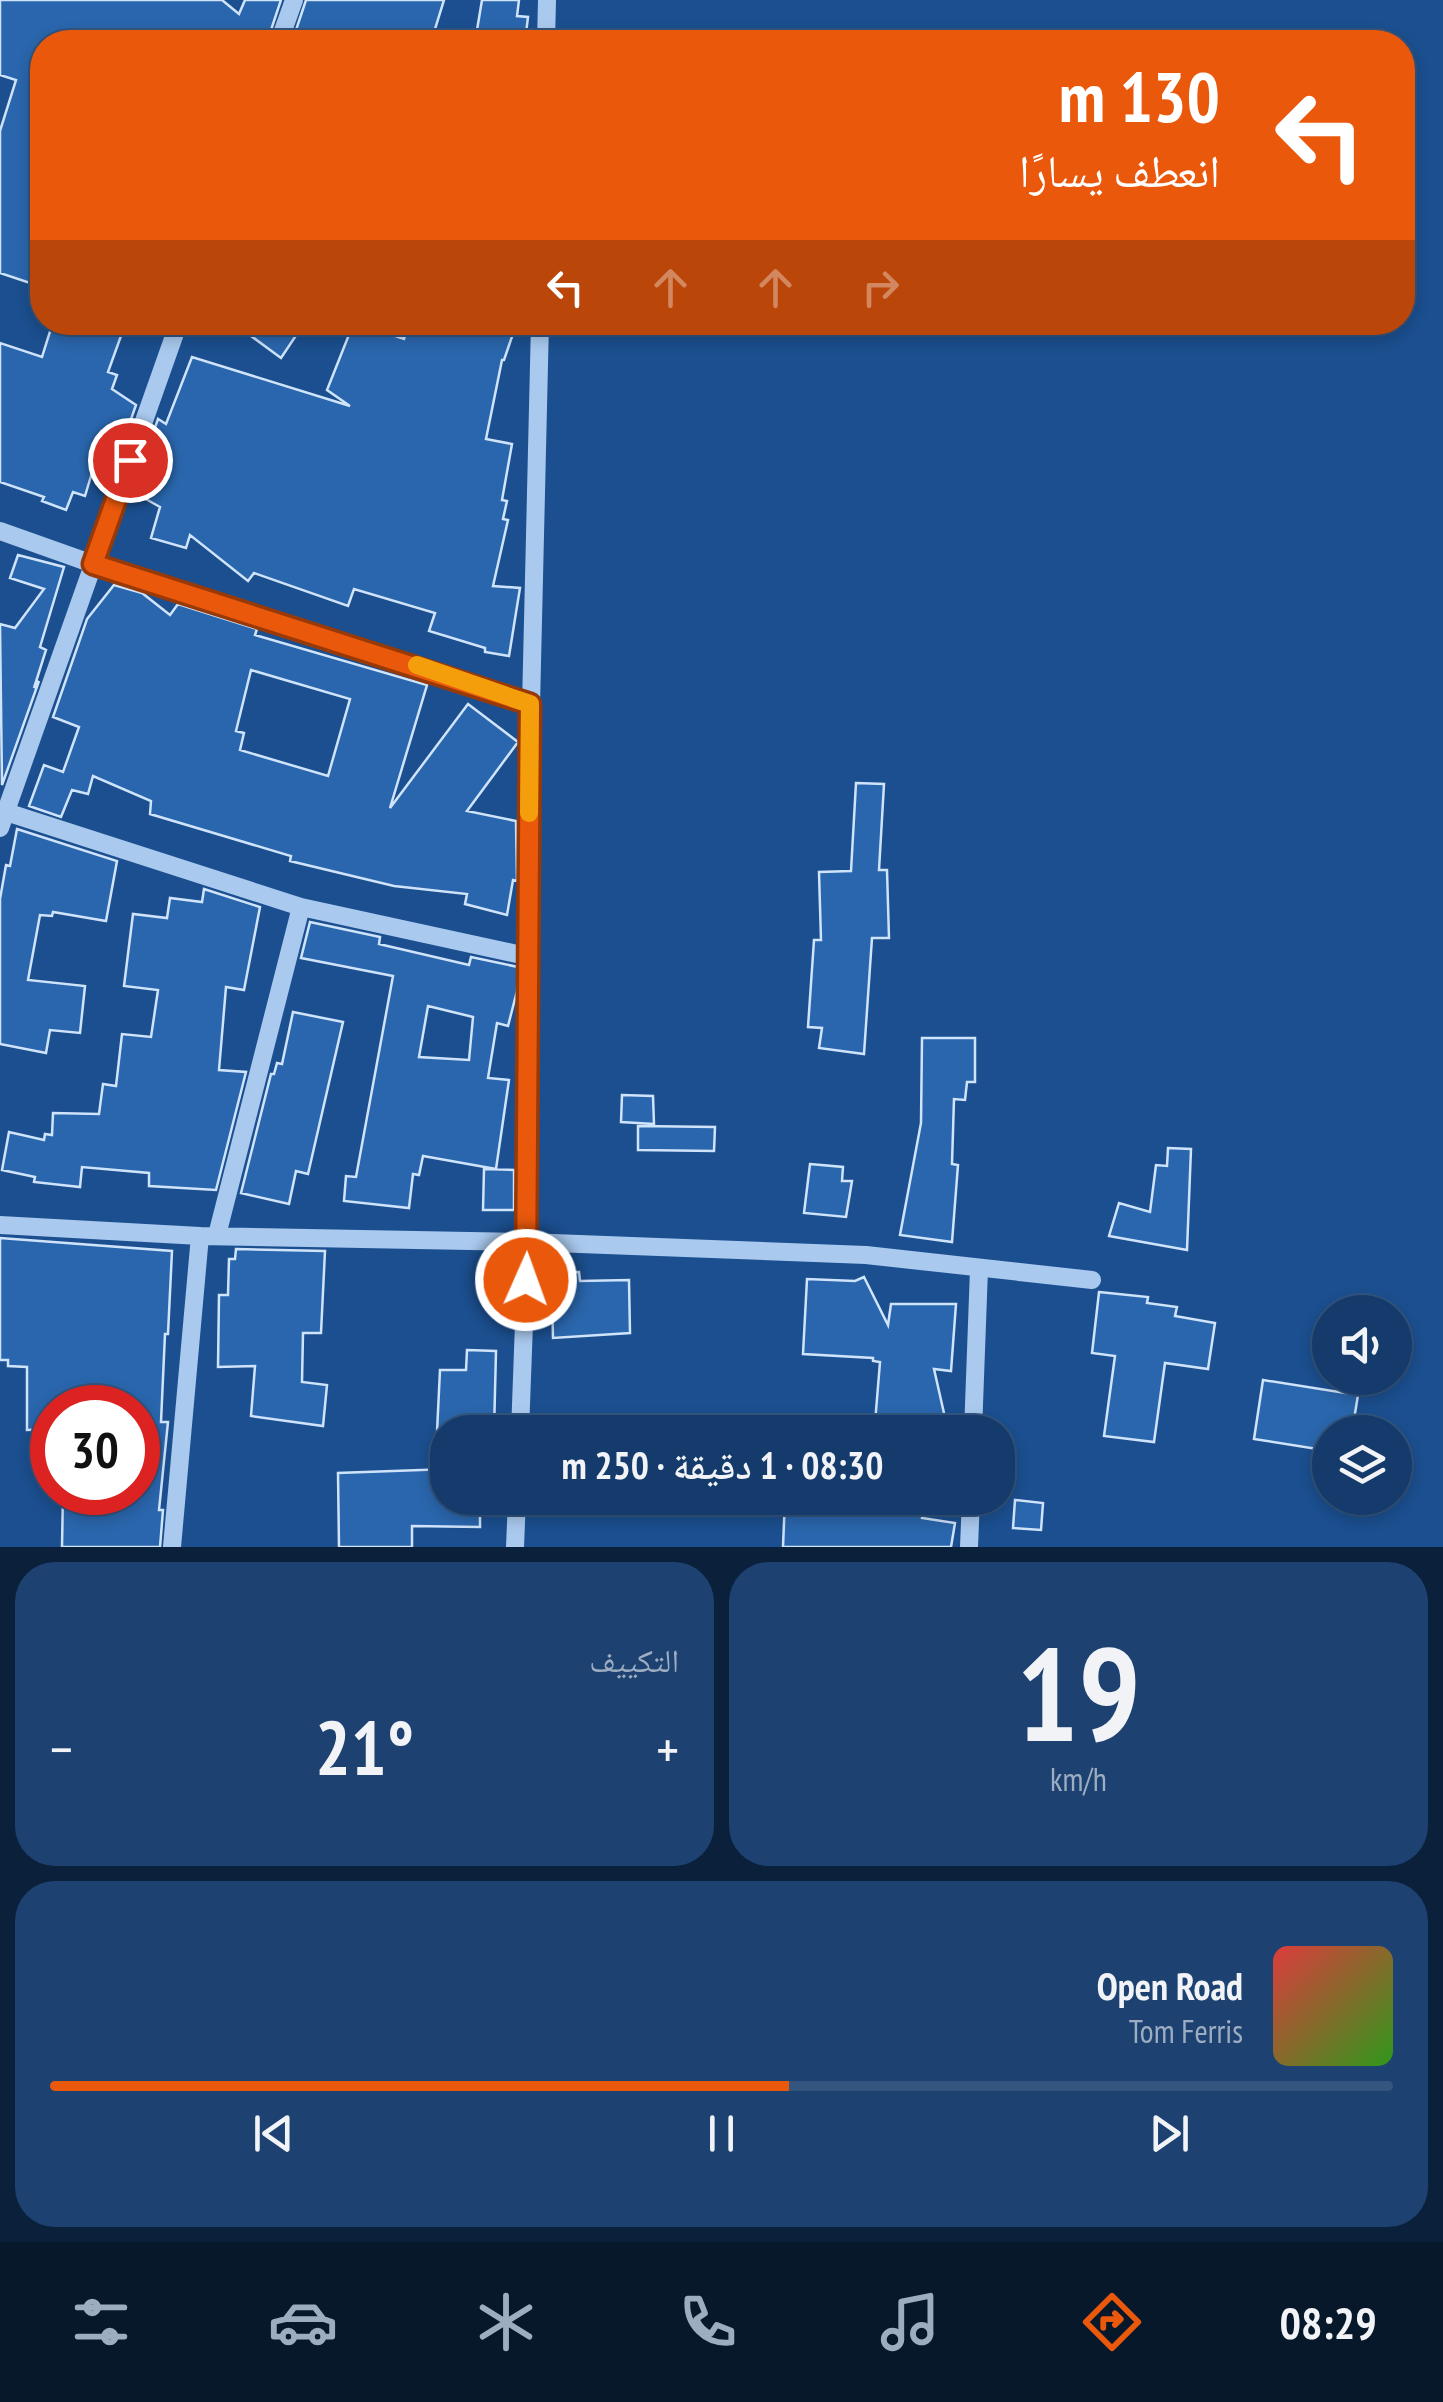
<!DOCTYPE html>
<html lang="ar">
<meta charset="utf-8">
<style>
body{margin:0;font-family:"PT Sans Narrow","Noto Naskh Arabic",sans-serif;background:#1d4271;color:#f1f3f6;direction:rtl;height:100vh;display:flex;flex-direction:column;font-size:38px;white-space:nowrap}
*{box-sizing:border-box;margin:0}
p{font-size:32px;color:#9dadc1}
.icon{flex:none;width:55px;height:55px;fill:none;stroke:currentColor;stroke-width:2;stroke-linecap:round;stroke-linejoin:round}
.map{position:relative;height:1547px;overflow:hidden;direction:ltr}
.side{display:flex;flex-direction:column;gap:15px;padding:15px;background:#0b203b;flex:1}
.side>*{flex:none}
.guide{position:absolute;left:30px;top:30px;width:1385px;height:305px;border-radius:40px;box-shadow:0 5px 15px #0003,0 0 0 2px #33557e;direction:rtl;background:#ea580c;color:#fff;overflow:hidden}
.tools{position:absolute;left:1312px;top:1295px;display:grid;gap:20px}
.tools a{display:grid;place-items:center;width:100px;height:100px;border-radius:50%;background:#143b6b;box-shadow:0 5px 15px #0003,0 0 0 2px #33557e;font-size:50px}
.speed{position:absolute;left:30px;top:1385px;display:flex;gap:20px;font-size:50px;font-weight:700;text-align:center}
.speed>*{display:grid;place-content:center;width:130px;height:130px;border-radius:50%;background:#143b6b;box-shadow:0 5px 15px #0003,0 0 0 2px #33557e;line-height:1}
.speed .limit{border:15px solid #d22;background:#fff;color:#111}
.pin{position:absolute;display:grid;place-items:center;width:85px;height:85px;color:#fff;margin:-42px;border:5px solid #fff;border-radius:50%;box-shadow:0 2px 10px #0007}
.me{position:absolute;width:110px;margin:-55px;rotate:2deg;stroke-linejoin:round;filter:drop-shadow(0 0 8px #0008)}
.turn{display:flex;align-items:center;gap:35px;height:210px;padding:0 30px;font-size:45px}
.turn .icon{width:130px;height:130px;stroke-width:2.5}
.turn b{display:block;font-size:70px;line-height:85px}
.lanes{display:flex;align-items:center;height:95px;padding:0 30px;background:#0003;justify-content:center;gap:50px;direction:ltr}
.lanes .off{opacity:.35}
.big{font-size:75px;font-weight:600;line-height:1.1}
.side .card{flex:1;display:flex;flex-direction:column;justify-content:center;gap:15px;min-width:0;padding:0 35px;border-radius:40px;background:#1d4271}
.side .dial{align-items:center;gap:0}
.dial b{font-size:130px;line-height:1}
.song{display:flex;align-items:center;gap:30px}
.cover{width:120px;height:120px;border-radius:15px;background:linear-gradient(135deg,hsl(0 70% 55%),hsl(110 70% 35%))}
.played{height:10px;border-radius:5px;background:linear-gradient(90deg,#ea580c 55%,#33557e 55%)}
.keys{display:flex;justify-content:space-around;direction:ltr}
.heat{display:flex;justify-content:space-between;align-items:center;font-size:55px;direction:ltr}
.side .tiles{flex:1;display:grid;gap:15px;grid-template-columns:1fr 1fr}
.card:last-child{grid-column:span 2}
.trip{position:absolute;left:430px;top:1415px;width:585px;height:100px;border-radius:40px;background:#143b6b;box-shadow:0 5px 15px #0003,0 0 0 2px #33557e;font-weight:600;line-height:100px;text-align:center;direction:rtl}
.tabs{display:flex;height:160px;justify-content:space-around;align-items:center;background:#08182b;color:#9dadc1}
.tabs .icon{width:70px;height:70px}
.tabs .active{color:#ea580c}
.tabs b{font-size:45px;color:#f1f3f6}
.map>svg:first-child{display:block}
.building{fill:#2a66ad;stroke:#cfe3fa;stroke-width:2.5;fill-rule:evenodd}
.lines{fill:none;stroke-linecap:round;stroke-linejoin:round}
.minor{stroke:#a9c9ee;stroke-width:18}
.route-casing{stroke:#983908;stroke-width:25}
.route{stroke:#ea580c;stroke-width:18}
.slow{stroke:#f59e0b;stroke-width:18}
</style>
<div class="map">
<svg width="1443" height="1547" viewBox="0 0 1443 1547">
<rect width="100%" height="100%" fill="#1b4f8f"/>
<path class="building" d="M0,0H222L239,14L245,0H281L267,42H42V287L0,273V131L16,80L0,75Z
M306,0H444L431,42H292Z
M482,0H519L517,16L528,17L525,42H475Z
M53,322H126L108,372L117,375L112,389L136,405L117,459L100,446L85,496L73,492L66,510L42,501L44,497L0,482V343L42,357Z
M232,322H305L281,358Z
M354,322L404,339L409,322H432L455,329L457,322H517L504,360H502L486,439L512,444L502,500L507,501L503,519L508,520L493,586L520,588L509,656L485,652V648L429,631L435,613L354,589L348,606L254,573L248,581L190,535L186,548L151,538L160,507L137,494L144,481L138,476L158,419L166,424L192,357L350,406L327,390Z
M18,555L64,567L40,647L46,650L34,688L39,681L2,785L0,624L15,628L44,589L10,578Z
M114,585L142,593L170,615L178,604L257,629L255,635L427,685L390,808L468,704L518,742L467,811L516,821L517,881L513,880L507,915L465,904L467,894L394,886L290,861L291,856L150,814L151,801L93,776L88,794L72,790L61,817L29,806L44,765L63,772L79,727L53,717L87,619ZM251,670L350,699L328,776L240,750L244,733L236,731Z
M856,783L884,784L879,870H887L889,938H872L864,1054L819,1048L822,1028L808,1027L814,940H821L819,872L851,871Z
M17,829L117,861L106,921L53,912L52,916L40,915L28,980L85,986L80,1033L50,1030L46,1053L0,1044V899L6,865L10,866Z
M204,889L260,907L244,990L226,987L219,1070L246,1072L216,1190L149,1186V1173L82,1167L80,1187L34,1182L35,1177L2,1170L9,1132L44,1140L45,1134L52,1135L53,1113L99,1114L103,1084L116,1086L122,1034L151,1037L158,990L124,986L133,914L167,918L170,898L202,902Z
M310,922L380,937L379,944L469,965L471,957L518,967L517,991L508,1026L497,1023L488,1078L509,1080L496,1169L423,1156L419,1175L413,1174L409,1208L344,1201L346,1176L356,1177L393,976L301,958ZM428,1006L473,1017L469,1060L419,1057Z
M293,1012L343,1022L308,1174L296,1171L289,1204L241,1193L271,1074H274L277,1063L282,1064Z
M922,1038H975V1082H967L965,1100L954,1099L952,1164L958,1165L952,1242L900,1235L921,1123Z
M622,1095L653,1096L654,1124L621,1122Z
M638,1126L715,1127L714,1151L638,1150Z
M1168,1148L1191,1149L1187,1250L1109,1236L1119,1203L1150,1212L1156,1165L1167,1166Z
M810,1164L843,1167L842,1181H852L846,1217L804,1213Z
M484,1169L514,1170V1210H483Z
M0,1238L172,1251L168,1334H165L161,1422H168L159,1510H163L160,1547H62L63,1492H138V1408H52V1429L27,1430V1367L8,1366V1360H0Z
M236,1249L325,1251L321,1333H303L302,1382L327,1385L323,1426L251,1416L255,1366L218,1367L219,1295H228L229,1259H235Z
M579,1272L580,1281L629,1280L630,1333L553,1338L552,1295H538V1273Z
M499,1274H513V1294L499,1293Z
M864,1277L888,1325L891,1304H956L951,1371L934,1369L946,1422H926V1427L875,1423L880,1362L873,1361V1358L803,1354L807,1279L855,1281Z
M1099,1292L1148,1297L1147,1303L1177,1307L1175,1316L1215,1323L1208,1369L1165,1363L1154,1442L1104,1436L1115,1356L1092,1353Z
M467,1350L496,1351L494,1432H437L440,1370H466Z
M1263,1380L1358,1395L1352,1432H1330V1451L1254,1439Z
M448,1469V1498H480V1527L412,1526V1547H339L338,1473Z
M785,1498L869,1502L870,1498H924L922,1518L955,1523L951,1547H783Z
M1015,1500L1043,1503L1041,1530L1013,1528Z"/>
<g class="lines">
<path class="minor" d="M279,42L294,0
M546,42L547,0
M0,531L93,564L531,704
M0,810L301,907L531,957
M0,828L179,322
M0,1225L200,1236L527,1242L866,1255L1092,1280
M217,1235L301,907
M520,1432L527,1242V1051L531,957L528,834L540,322
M973,1432L979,1269
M172,1547L200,1236
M515,1547L517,1498
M969,1547L971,1498"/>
</g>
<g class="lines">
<defs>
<path id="route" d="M130,460L93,564L530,704L526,1280"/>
</defs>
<use href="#route" class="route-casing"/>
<use href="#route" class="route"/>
<path class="slow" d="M417,665L530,704L529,813"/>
</g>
</svg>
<div class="tools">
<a><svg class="icon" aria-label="sound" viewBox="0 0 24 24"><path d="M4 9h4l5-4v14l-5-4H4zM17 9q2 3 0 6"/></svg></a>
<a><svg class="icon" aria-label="layers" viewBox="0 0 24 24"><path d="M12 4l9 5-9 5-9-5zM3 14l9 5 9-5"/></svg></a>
</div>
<div class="speed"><div class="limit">30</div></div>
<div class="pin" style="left:130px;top:460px;background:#d93025"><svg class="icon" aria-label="arrive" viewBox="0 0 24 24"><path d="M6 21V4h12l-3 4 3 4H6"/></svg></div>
<svg class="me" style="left:526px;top:1280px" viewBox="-20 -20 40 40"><circle r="17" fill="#ea580c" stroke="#fff" stroke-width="3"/><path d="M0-11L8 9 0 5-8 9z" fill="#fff"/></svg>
<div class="trip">08:30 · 1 دقيقة · 250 m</div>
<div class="guide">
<div class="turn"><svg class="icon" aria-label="left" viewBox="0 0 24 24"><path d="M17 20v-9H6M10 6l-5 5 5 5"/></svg><div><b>130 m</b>انعطف يسارًا</div></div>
<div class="lanes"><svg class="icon" aria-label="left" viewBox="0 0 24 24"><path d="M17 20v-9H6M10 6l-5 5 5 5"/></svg><svg class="icon off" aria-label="ahead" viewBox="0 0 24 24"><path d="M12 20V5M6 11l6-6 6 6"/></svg><svg class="icon off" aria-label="ahead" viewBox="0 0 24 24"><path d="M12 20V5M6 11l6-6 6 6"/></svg><svg class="icon off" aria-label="right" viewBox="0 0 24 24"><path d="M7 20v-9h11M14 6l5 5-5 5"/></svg></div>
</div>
</div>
<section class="side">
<div class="tiles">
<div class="card dial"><b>19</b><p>km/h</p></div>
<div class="card"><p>التكييف</p>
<div class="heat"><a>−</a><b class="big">21°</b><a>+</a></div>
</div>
<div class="card">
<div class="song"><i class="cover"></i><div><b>Open Road</b><p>Tom Ferris</p></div></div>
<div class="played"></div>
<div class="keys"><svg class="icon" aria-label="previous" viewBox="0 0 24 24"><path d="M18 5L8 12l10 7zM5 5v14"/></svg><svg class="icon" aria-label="pause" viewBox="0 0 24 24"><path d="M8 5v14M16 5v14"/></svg><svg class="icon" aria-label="next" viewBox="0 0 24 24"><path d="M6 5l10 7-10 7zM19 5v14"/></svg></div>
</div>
</div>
</section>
<nav class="tabs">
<b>08:29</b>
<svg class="icon active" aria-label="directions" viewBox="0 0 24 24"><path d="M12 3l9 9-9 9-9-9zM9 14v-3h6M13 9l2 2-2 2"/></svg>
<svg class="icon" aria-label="music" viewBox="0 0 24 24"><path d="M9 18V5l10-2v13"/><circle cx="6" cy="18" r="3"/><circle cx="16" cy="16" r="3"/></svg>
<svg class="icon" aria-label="phone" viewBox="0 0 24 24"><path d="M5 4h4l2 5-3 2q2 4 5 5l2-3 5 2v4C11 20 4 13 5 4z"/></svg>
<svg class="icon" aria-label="climate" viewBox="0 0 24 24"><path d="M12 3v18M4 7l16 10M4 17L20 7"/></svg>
<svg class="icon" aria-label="car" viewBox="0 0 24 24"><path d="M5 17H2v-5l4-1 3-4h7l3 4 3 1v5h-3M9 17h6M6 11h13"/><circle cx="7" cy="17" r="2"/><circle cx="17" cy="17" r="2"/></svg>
<svg class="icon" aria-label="filters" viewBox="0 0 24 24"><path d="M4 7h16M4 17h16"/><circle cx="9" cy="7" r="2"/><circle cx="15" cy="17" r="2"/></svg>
</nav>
